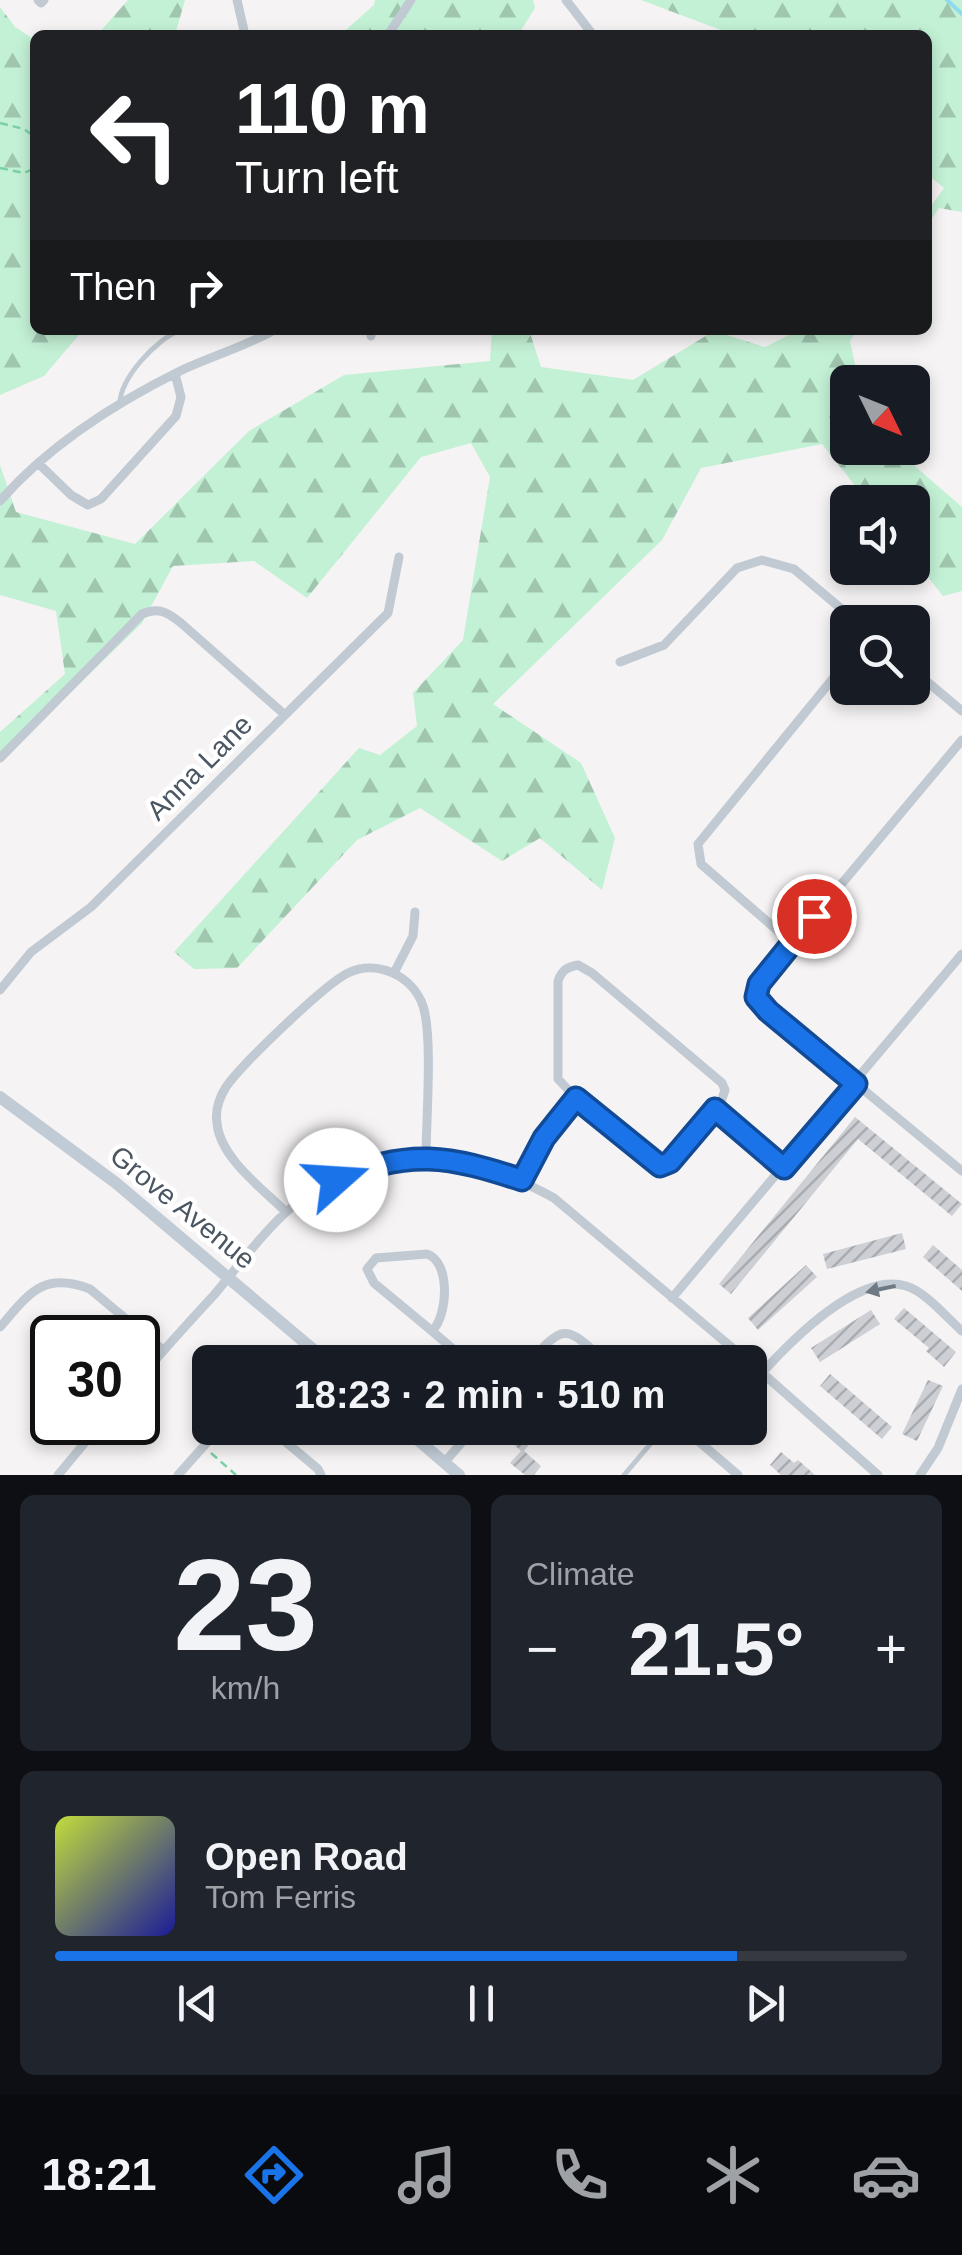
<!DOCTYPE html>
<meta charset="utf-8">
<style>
body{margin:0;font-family:Helvetica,sans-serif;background:#20242c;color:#f1f3f6;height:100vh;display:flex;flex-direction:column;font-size:38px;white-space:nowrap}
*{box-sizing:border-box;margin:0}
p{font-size:32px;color:#9ea1a6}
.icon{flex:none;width:55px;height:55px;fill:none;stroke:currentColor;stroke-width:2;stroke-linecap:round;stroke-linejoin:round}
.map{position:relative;height:1475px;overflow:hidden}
.details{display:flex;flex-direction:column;gap:20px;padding:20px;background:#0d0f14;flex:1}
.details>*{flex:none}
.hud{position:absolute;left:30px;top:30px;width:902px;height:305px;border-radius:15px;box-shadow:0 5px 15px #0003;background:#202124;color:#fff;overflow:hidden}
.needle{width:65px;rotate:133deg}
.buttons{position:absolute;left:830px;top:365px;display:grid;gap:20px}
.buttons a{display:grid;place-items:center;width:100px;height:100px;border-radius:15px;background:#171b24;box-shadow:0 5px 15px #0003;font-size:50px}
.speed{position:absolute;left:30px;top:1315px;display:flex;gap:20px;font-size:50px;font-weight:700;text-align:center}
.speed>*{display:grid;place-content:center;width:130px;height:130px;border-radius:50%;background:#171b24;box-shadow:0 5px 15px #0003;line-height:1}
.speed .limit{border:5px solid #111;border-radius:15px;background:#fff;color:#111}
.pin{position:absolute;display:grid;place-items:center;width:85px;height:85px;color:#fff;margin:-42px;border:5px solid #fff;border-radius:50%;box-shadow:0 2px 10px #0007}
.me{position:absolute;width:110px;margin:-55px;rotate:71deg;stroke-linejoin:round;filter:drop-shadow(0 0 8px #0008)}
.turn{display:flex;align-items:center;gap:35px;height:210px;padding:0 40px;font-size:45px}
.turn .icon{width:130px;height:130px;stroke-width:2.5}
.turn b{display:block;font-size:70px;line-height:85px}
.then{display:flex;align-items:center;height:95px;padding:0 40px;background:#0003;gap:20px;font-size:38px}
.big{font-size:75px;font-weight:700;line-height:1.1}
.details .widget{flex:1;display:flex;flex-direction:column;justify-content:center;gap:15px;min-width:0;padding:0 35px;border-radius:15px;background:#20242c}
.details .dial{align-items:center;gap:0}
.dial b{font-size:130px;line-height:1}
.song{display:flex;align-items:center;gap:30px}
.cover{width:120px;height:120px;border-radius:15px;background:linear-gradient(135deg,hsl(70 70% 55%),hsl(240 70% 35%))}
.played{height:10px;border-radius:5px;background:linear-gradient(90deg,#1a73e8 80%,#363941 80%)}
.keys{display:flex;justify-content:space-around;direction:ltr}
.heat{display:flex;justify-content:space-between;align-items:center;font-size:55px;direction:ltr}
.details .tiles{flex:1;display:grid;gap:20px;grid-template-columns:1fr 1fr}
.widget:last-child{grid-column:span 2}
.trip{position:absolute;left:192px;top:1345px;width:575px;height:100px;border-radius:15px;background:#171b24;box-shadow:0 5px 15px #0003;font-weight:700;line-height:100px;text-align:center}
.tab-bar{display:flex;height:160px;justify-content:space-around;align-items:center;background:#090b0e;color:#9ea1a6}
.tab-bar .icon{width:70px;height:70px}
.tab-bar .on{color:#1a73e8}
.tab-bar b{font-size:45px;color:#f1f3f6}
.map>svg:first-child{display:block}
.forest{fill:url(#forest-firs)}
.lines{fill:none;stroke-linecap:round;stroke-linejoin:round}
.stream{stroke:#90daee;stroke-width:4}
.building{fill:url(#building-hatch)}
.path{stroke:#7ad0a6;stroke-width:2.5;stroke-dasharray:8 5;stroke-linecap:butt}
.lane{stroke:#c1cad2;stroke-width:5}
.street{stroke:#c1cad2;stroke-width:9}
.secondary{stroke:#c1cbd6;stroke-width:12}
.oneway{fill:#6e7983}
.route-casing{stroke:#114b97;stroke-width:25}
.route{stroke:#1a73e8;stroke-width:18}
.labels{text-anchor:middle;stroke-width:9;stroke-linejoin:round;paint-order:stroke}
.street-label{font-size:28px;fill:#4a5661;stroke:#fff}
</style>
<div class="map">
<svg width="962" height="1475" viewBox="0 0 962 1475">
<defs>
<pattern id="forest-firs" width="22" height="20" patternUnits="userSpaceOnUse" patternTransform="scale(2.5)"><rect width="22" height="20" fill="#c3f1d5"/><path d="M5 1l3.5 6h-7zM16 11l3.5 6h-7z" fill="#a0c6b0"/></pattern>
<pattern id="building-hatch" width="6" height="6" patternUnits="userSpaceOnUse" patternTransform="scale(2.5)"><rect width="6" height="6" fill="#cdcfd5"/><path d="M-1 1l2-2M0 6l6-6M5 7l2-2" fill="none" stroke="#a8abb0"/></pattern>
</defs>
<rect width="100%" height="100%" fill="#f5f3f3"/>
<path class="forest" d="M128,0H185L175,35H97Z
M375,0H533L535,8L518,35H340L374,5Z
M641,0H962V212L939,208L928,225V210L944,188L928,175V35H734Z
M0,7L15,27L35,40V330H83L44,376L0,395Z
M492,330H529L541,367L633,380L714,331L765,347L799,330H857L850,341L857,374L872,382H848V448H910L909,461L962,507V591L943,596L913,558L912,502H868L822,444L701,468L662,540L493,704L581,763L615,838L602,890L540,838L502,861L420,808L357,840L237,968L194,969L174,952L359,748L380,755L417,726L413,693L463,640L490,477L471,443L421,457L307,598L254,561L173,566L142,623L0,761V732L65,674L56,611L0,595V465L16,512L135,544L249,431L344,375L490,361Z"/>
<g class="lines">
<path class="stream" d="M947,0L962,14"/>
</g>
<path class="building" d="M855,1117L962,1204L952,1216L858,1139L731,1294L719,1284Z
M902,1233L906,1249L827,1269L823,1254Z
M933,1245L962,1270V1291L923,1257Z
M806,1265L817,1277L758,1330L748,1318Z
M904,1308L956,1352L944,1367L926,1351L929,1348L894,1319Z
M871,1310L880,1324L820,1362L811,1348Z
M830,1374L892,1427L882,1439L820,1386Z
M928,1380L943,1386L917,1441L902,1434Z
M519,1428H537L527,1439L531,1442L524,1451L541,1466L534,1475H525L510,1463L521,1451L509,1440Z
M781,1452L794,1463L798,1460L815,1475H781L770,1465Z"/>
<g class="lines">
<path class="path" d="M0,123L24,129L35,137
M0,168L24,173L35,168
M211,1453L236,1475"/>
<path class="lane" d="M120,405C119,379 157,338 181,330
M624,1475L664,1428"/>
<path class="street" d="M38,0L41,3L44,0
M237,0L245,35
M566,0L593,35
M388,35L411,0
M371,336V330
M38,463L71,495L88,505L101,499L176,416L181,397L175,374
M0,501C49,445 115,403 182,370C212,356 244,347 274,330
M620,662L664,645L737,568L762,560L794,569L857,622
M912,669L962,711
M962,740L792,943L756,990V997L768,1011L962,1171
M0,758L142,614C159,607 167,612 181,623L284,714
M792,943L701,864L698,844L848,660
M578,965L592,973L722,1083L725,1090L722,1099L665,1166L654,1162L576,1098L558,1079V981C562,970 567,967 578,965Z
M394,973L413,936L415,912
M0,990L31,952L91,907L388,613L399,557
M715,1109L784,1168
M522,1180L544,1138L576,1098
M286,1212C263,1189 220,1158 217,1123C215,1110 219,1098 226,1087C242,1064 325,984 348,973C377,959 413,976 423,1006C433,1036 426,1122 426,1158
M427,1254C451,1262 448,1316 432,1331L374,1283L367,1269L376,1258Z
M672,1298L962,954
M0,1327C29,1294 42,1271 90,1289L163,1350
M432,1331L468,1362
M530,1362C567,1319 567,1329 607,1362
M760,1371L878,1475
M762,1373C791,1341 858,1272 906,1286C926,1292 946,1317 962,1331
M138,1381C162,1351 188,1323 214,1295C237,1268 258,1238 284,1214C366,1138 464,1148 554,1198L749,1362
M269,1428L318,1469L321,1475
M683,1428L738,1475
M444,1463L474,1428
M58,1475L102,1422
M178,1475L220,1428
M920,1475L938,1448L962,1389"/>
<path class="secondary" d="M0,1097L116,1183L328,1362
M404,1428L459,1475"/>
</g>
<defs><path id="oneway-solid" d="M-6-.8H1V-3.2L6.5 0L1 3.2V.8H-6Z" transform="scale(2.5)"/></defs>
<use class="oneway" href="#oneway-solid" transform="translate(881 1289) rotate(168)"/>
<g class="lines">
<defs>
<path id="route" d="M336,1180C408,1148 450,1156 522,1180L544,1138L576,1098L660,1166L670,1162L715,1109L784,1168L856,1084L768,1011L756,997L759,984L814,916"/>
</defs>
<use href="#route" class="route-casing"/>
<use href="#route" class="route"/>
</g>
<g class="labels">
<g class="street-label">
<text transform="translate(199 767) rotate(-45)" y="10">Anna Lane</text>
<text transform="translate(183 1207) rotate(39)" y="10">Grove Avenue</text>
</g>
</g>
</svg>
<div class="buttons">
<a><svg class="needle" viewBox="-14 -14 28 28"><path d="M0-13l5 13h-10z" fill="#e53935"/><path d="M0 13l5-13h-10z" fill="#9ea1a6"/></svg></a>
<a><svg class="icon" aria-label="sound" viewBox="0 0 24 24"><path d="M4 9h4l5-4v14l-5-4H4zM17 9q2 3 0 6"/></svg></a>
<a><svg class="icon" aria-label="search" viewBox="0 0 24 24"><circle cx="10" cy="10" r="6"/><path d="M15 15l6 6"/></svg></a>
</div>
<div class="speed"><div class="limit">30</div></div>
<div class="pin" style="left:814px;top:916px;background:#d93025"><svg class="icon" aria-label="arrive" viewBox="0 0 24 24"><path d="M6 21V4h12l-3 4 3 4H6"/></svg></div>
<svg class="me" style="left:336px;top:1180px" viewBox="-20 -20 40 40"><circle r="19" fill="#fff"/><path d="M0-13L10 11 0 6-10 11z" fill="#1a73e8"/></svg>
<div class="trip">18:23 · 2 min · 510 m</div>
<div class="hud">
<div class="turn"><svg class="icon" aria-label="left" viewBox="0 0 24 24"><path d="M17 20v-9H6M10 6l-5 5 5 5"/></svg><div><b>110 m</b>Turn left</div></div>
<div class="then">Then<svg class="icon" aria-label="right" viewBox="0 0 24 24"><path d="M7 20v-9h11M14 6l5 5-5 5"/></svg></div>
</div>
</div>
<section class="details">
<div class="tiles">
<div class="widget dial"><b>23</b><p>km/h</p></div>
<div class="widget"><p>Climate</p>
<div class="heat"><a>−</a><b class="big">21.5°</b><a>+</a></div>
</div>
<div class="widget">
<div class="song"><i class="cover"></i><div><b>Open Road</b><p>Tom Ferris</p></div></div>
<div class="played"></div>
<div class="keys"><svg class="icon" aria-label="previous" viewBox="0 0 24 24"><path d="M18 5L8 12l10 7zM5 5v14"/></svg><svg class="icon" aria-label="pause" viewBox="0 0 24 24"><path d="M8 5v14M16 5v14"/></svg><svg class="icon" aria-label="next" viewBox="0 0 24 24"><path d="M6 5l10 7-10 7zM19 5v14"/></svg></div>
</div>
</div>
</section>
<nav class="tab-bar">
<b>18:21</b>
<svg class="icon on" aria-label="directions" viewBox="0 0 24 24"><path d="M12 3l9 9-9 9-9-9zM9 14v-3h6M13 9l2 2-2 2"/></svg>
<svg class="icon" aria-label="music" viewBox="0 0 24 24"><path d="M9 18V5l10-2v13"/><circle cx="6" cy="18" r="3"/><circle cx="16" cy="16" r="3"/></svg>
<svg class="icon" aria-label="phone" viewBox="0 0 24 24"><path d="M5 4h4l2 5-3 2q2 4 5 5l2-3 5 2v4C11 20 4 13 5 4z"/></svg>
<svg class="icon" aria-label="climate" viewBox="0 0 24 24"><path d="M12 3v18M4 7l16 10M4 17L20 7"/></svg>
<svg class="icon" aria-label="car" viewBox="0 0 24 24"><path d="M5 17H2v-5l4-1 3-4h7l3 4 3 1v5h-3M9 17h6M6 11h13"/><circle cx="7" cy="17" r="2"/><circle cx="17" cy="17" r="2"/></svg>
</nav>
